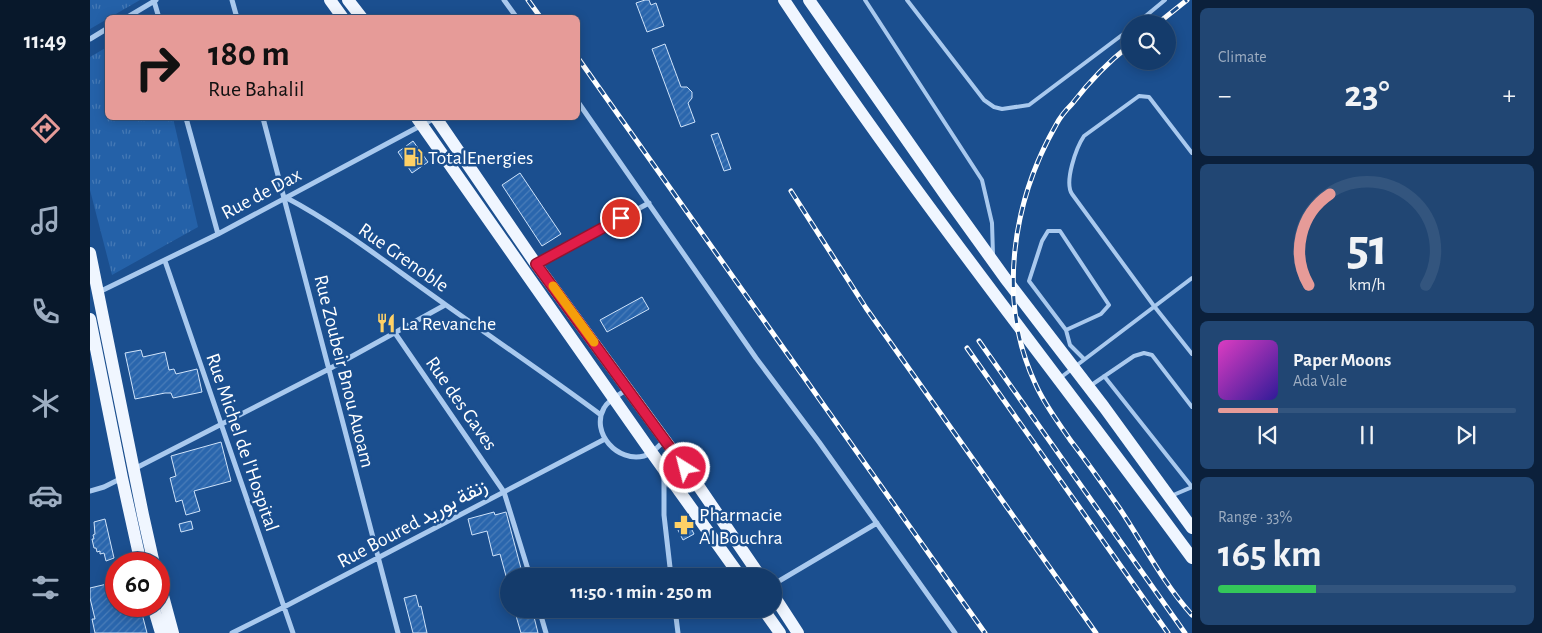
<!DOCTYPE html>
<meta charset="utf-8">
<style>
body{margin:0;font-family:"Alegreya Sans",Vazirmatn,sans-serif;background:#214673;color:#f1f3f6;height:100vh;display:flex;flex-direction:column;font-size:19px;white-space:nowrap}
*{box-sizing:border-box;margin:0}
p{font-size:16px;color:#9dadc1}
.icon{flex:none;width:28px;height:28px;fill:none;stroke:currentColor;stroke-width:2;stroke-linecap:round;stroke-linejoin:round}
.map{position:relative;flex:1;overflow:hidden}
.details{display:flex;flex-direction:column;gap:8px;padding:8px;background:#0b203b;width:350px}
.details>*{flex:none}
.top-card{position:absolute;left:15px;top:15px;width:475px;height:105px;border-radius:8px;box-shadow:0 2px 12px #0003,0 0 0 1px #33557e;background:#e69b98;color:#111;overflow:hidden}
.buttons{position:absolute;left:1031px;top:15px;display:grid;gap:10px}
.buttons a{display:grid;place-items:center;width:55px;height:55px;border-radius:50%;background:#143b6b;box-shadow:0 2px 12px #0003,0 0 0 1px #33557e;font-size:25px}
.speed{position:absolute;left:15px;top:552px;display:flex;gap:10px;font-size:25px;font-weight:700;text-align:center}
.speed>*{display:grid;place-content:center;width:65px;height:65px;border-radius:50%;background:#143b6b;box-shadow:0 2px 12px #0003,0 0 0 1px #33557e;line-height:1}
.speed .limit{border:8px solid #d22;background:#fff;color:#111}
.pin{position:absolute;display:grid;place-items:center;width:42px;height:42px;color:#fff;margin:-21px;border:2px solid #fff;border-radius:50%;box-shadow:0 1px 5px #0007}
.me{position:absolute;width:55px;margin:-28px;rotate:324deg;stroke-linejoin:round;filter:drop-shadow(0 0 4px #0008)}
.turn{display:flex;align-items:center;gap:18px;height:105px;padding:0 20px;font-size:22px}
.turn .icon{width:65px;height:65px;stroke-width:2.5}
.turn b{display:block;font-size:35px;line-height:42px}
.big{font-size:38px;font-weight:700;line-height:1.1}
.details .tile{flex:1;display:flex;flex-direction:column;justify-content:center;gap:8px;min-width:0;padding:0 18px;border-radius:8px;background:#214673}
.details .dial{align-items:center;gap:0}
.dial svg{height:130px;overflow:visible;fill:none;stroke:#33557e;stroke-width:7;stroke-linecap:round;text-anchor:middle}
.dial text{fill:#f1f3f6;stroke:none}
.song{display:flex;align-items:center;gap:15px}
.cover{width:60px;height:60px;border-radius:8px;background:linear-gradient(135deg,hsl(310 70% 55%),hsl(250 70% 35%))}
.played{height:5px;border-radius:2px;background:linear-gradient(90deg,#e69b98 20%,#33557e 20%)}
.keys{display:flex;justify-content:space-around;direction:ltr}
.heat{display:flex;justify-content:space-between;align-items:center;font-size:28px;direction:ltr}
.charge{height:8px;border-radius:4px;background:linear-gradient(90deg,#34c759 33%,#33557e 0)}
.trip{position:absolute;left:410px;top:568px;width:282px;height:50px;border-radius:25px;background:#143b6b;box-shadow:0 2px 12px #0003,0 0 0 1px #33557e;font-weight:700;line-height:50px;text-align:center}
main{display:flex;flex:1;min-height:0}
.menu{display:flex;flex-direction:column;width:90px;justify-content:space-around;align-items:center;background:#08182b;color:#9dadc1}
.menu .icon{width:35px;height:35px}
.menu .on{color:#e69b98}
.menu b{font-size:22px;color:#f1f3f6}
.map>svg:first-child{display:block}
.grass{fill:url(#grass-tufts)}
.building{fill:url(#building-hatch);stroke:#cfe3fa}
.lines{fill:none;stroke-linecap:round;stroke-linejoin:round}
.lane{stroke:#a9c9ee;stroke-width:4}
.street{stroke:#a9c9ee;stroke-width:5}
.primary{stroke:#f0f6ff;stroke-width:12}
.rail-casing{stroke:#fff;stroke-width:5}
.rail{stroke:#1b4f8f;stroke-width:3;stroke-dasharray:9;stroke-linecap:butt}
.route-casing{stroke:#92132f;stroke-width:12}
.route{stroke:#e11d48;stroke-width:9}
.slow{stroke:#f59e0b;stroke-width:9}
.labels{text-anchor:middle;stroke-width:5;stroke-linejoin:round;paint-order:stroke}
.poi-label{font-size:20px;fill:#fff;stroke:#1b4f8f;text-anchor:start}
.street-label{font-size:20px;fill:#fff;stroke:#1b4f8f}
</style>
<main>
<nav class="menu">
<b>11:49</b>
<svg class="icon on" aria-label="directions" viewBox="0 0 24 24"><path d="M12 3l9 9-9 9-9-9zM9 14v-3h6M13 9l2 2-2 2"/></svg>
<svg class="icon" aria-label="music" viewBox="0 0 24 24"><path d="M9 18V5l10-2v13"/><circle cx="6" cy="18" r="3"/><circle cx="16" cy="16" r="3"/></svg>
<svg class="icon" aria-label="phone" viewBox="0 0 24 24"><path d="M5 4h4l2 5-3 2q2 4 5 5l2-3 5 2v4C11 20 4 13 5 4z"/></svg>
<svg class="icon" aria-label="climate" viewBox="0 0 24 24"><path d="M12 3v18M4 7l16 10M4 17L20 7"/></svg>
<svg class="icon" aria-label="car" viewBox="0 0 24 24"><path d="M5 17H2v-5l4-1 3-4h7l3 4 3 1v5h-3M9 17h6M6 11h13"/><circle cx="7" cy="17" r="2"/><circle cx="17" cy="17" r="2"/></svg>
<svg class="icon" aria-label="filters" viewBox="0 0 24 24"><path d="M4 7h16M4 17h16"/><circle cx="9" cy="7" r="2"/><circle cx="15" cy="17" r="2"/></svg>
</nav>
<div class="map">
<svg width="1102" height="633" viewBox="0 0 1102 633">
<defs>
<pattern id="grass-tufts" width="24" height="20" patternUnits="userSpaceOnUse" patternTransform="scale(1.25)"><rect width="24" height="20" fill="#2461a8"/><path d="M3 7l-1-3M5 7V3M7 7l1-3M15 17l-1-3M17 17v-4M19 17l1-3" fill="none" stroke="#4579b5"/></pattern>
<pattern id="building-hatch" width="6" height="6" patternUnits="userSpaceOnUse" patternTransform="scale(1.25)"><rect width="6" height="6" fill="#2a66ad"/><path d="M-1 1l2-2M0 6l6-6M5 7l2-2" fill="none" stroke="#4a7db9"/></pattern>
</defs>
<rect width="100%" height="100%" fill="#1b4f8f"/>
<path class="grass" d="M0,0H50L0,29Z
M17,47L18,118H83L108,227L22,275L0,190V57Z"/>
<path class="building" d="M555,0H559L561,5L566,3L574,26L557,32L546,3Z
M575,44L591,87H597L602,92V98L598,103L605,122L591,127L562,49Z
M628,133L641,169L634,171L621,135Z
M323,141L338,162L322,173L308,152Z
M430,173L471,234L452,246L412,185Z
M552,297L559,309L517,332L510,320Z
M51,350L53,357L75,352L79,370L84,369L86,374L107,369L112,392L83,398L81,393H75L45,399L35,353Z
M131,442L141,481L104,491L110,511L96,515L92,500L86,502L80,478L86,476L81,456Z
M404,512L405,515L416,512L433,576H416L410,554L403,556L397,531L382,535L378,519Z
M15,519L24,558L16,561L14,553L10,554V551L7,552L6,548H4L2,539H4L3,535L5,534L4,522Z
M597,520L604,534L593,540L586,526Z
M101,521L103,529L91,532L89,524Z
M26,577V606H50L57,633H5L2,619H5L0,598V588L17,584L16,579Z
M326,595L329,607L331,606L337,633H323L314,598Z
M424,609H442L448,633H431Z"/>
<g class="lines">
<path class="lane" d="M775,0L892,180L902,223L903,255
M817,0L894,100L904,107L912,109L939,105L1040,29
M1046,24L1075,0
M1102,153L1059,97L1049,96L994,136C986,148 974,182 982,194L1064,306L1102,354
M976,330L1011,314L1019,305L970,231H958L952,241L939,281L976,330L980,345L994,359
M1014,376L1102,487
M970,378L1102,278
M1000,386L1044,356L1054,353L1062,355L1102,407
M1081,496L1102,487"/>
<path class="street" d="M142,0L147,18
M414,0L427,18
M64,1L69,18
M36,18L66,0
M0,39L18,28
M488,102L666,358L729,442L865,633
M96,118L128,234
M173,118L308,633
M195,197C252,227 303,268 356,305C408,342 460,377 511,415
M75,261L203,633
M447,263L559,203
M9,292L128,234L345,118
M305,333L414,492L440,576
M538,389C530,394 518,400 514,408C500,433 528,463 554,456C562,454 569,446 575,440
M44,469L239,369L355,305
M574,475V515L581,576
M0,491L14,487L32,478
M684,584L787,523
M449,609L456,633
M585,609L588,633
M142,633L194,607L515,439"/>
<path class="primary" d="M240,0L253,18
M258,0L272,18
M694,0C821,192 966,372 1102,558
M719,0L856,196L915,278L1014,407L1102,528
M327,118L562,453L650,576
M346,118L446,264L605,481L670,576
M0,253L53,515L64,564
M0,319L32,478L51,564
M69,581L83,633
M684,596L708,633
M63,606L71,633
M673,609L690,633"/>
<defs>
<path id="rail" d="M438,0L451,18
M1067,24L1097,0
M1040,45C1018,62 999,82 982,104C976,110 970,117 966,125C922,202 907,301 945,383C954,404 968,422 981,441C998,463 1014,486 1030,509C1054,545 1073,583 1102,615
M488,58L895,633
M701,191L776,308L1006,633
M889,341L1095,633
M877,348L1078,633"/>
</defs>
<use href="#rail" class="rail-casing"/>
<use href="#rail" class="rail"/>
</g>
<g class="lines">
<defs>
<path id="route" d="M531,218L446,264L595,468"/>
</defs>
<use href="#route" class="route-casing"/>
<use href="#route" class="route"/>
<path class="slow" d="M463,286L504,342"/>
</g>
<defs>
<symbol id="fuel-bare" viewBox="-9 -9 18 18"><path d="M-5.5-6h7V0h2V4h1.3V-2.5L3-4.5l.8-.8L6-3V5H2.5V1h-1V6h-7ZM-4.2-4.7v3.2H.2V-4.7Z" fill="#ffd166" stroke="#1b4f8f" stroke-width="2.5" paint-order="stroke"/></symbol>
<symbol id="restaurant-bare" viewBox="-9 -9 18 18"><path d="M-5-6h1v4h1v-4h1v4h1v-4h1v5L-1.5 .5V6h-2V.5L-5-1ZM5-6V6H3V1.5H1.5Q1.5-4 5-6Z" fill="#ffd166" stroke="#1b4f8f" stroke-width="2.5" paint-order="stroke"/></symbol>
<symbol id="pharmacy-bare" viewBox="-9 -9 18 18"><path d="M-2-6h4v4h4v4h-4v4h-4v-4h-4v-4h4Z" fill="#ffd166" stroke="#1b4f8f" stroke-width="2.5" paint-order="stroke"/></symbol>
</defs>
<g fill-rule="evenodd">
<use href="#fuel-bare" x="309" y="143" width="28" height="28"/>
<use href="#restaurant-bare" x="282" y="309" width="28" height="28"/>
<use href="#pharmacy-bare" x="580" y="511" width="28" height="28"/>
</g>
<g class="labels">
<g class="poi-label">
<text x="338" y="164">TotalEnergies</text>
<text x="311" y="330">La Revanche</text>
<text x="609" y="521">Pharmacie<tspan x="609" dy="23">Al Bouchra</tspan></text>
</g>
<g class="street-label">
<text transform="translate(171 193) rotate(-28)" y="7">Rue de Dax</text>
<text transform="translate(314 257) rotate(35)" y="7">Rue Grenoble</text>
<text transform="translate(255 371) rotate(76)" y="7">Rue Zoubeir Bnou Auoam</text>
<text transform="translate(372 403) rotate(55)" y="7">Rue des Gaves</text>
<text transform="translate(153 442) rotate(71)" y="7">Rue Michel de l'Hospital</text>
<text transform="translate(322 523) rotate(-28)" y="7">Rue Boured زنقة بوريد</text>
</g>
</g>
</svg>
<div class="buttons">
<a><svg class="icon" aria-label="search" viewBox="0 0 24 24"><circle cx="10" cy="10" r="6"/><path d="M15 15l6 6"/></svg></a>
</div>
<div class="speed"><div class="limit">60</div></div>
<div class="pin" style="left:531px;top:218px;background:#d93025"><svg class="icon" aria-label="arrive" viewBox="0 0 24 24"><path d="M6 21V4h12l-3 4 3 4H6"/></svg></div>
<svg class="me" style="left:595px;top:468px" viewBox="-20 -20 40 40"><circle r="17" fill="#e11d48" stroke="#fff" stroke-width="3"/><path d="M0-11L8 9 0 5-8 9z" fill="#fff"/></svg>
<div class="trip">11:50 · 1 min · 250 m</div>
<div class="top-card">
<div class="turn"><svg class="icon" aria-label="right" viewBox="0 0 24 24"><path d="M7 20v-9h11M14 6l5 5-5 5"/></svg><div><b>180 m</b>Rue Bahalil</div></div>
</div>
</div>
<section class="details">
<div class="tile"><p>Climate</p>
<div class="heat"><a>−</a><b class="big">23°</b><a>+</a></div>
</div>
<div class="tile dial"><svg viewBox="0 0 100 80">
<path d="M14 69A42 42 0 1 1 86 69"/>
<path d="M14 69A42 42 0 0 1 27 13" stroke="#e69b98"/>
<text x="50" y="56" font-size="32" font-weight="700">51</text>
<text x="50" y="72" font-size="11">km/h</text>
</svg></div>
<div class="tile">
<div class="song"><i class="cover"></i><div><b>Paper Moons</b><p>Ada Vale</p></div></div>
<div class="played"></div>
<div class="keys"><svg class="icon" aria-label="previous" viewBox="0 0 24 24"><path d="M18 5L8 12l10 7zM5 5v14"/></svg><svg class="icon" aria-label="pause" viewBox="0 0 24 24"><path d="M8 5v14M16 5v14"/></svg><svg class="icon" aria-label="next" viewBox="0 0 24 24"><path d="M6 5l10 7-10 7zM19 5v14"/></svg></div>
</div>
<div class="tile"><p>Range · 33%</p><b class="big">165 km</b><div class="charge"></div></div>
</section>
</main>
